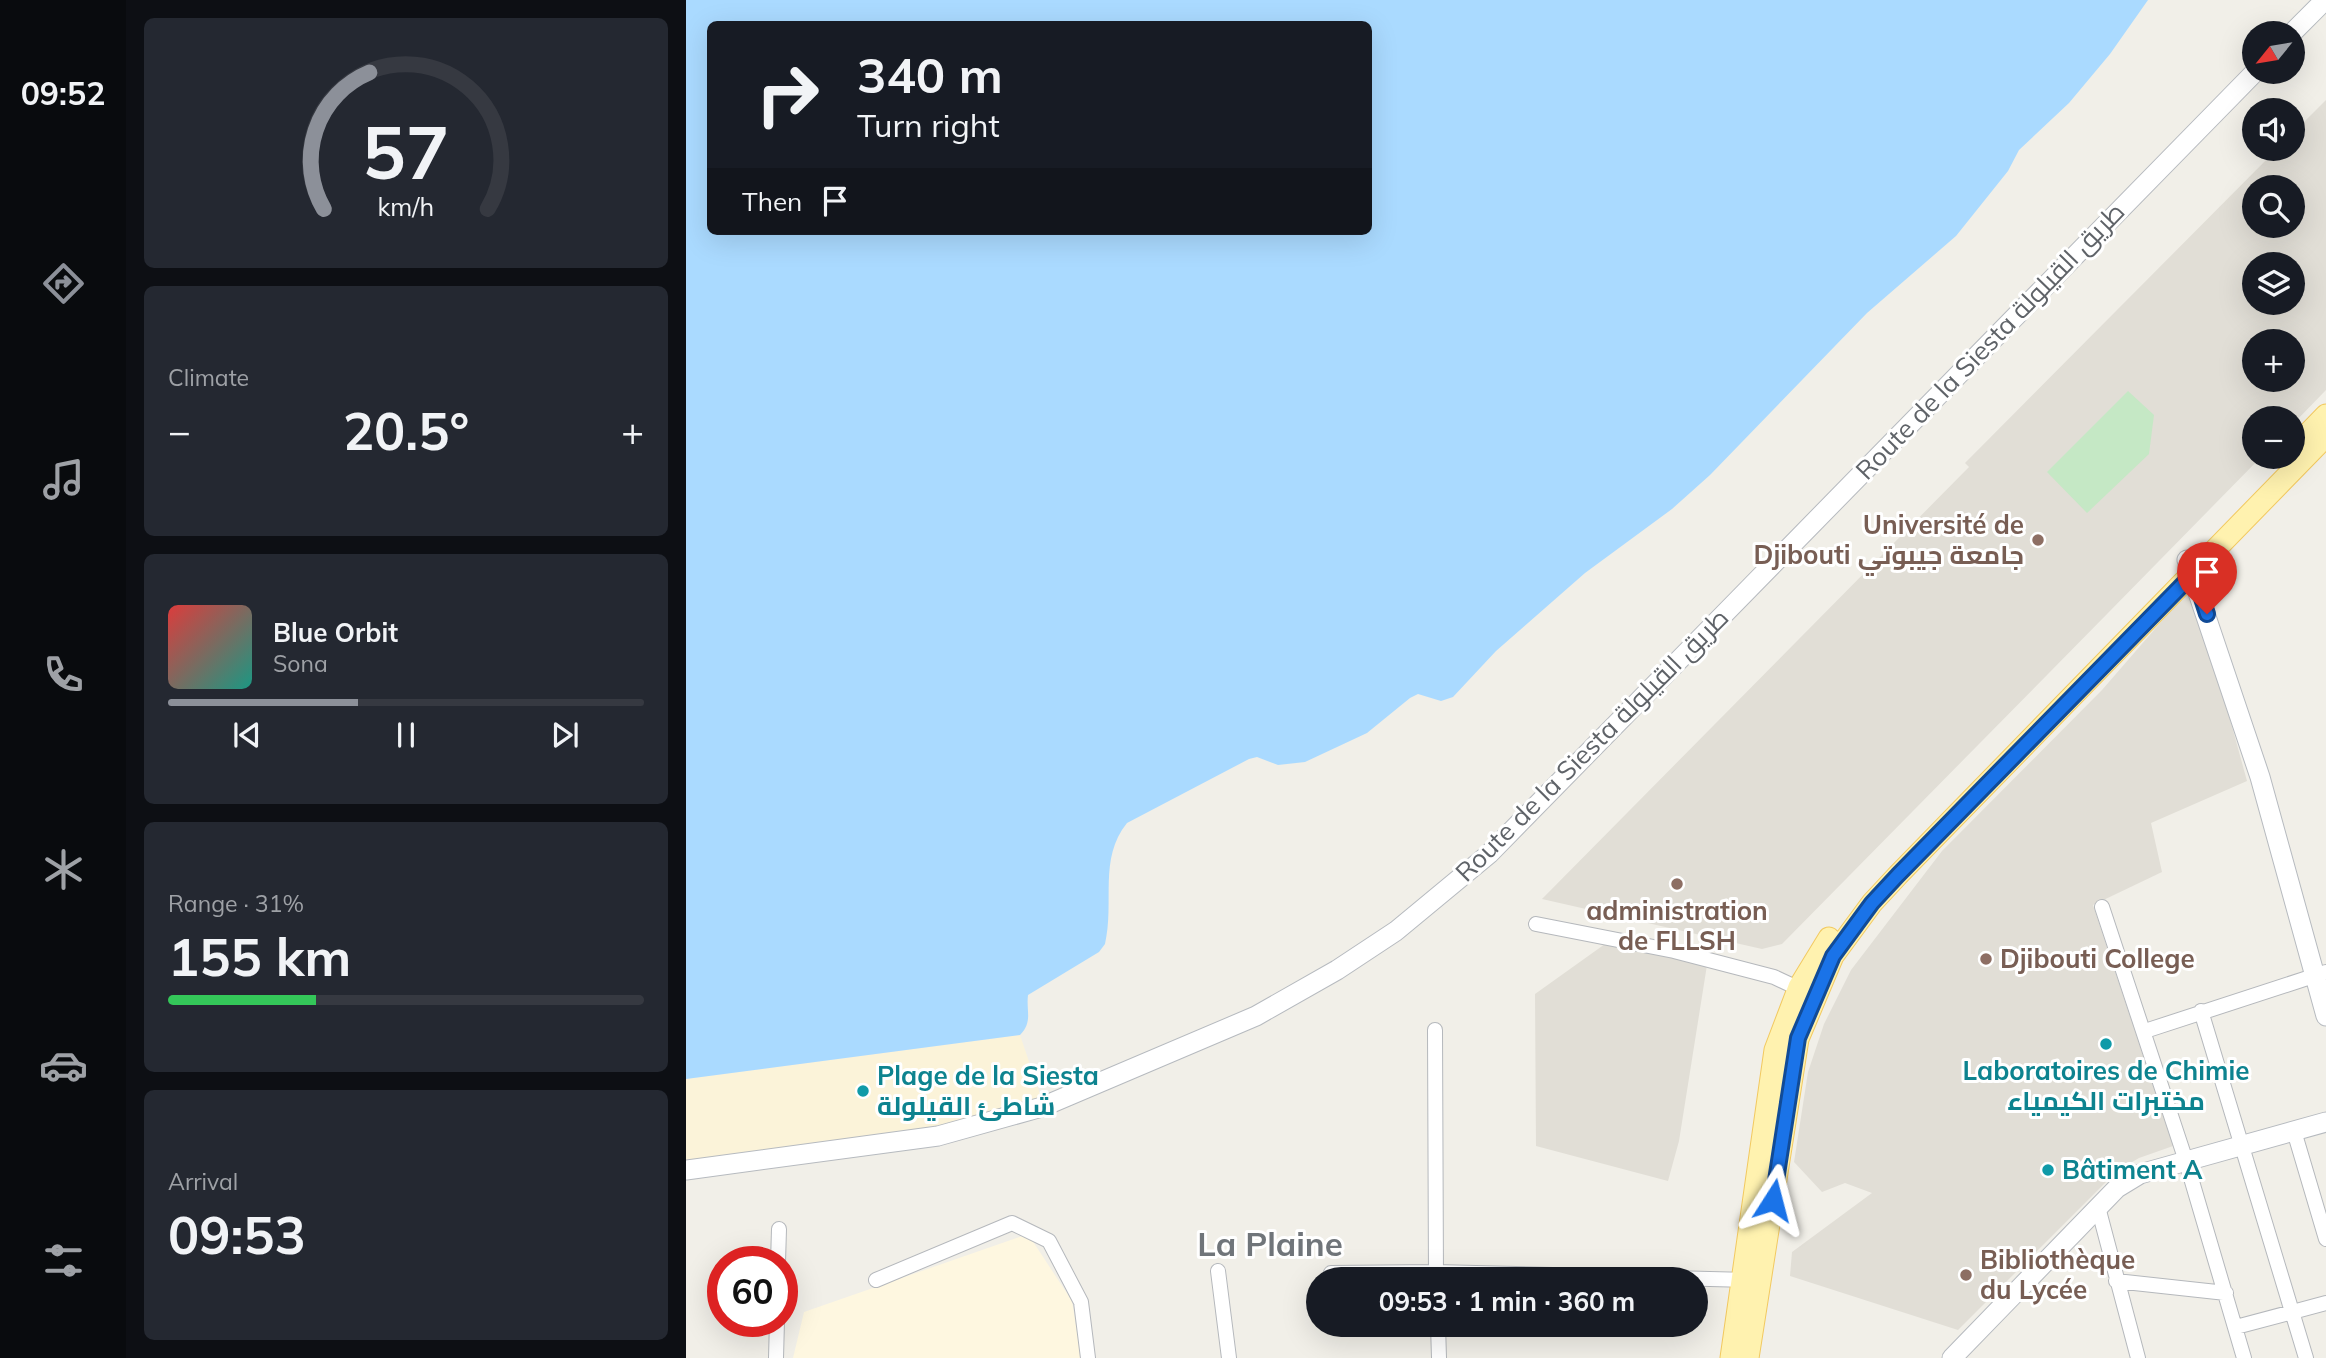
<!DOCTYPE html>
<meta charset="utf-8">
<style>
body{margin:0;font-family:Mulish,Cairo,sans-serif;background:#242831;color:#f1f3f6;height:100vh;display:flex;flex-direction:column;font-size:26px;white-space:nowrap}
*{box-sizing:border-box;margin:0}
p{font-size:23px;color:#9ea1a6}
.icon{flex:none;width:38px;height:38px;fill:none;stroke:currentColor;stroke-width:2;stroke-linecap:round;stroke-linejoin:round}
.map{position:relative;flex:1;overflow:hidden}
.sheet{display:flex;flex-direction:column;gap:18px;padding:18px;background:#0d0f14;width:560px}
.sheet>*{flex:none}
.hud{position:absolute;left:21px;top:21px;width:665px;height:214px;border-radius:10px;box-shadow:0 7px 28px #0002;background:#171b24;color:#f1f3f6;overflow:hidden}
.needle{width:46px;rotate:240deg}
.buttons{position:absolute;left:1556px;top:21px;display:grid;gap:14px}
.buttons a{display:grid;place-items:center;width:63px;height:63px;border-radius:50%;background:#171b24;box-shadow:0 7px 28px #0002;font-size:35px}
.speed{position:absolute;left:21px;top:1246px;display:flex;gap:14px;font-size:35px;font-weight:700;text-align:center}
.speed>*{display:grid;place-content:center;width:91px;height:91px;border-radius:50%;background:#171b24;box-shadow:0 7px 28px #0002;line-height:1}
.speed .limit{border:10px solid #d22;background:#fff;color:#111}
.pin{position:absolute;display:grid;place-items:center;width:60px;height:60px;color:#fff;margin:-72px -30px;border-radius:50% 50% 50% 0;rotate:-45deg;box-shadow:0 0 7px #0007}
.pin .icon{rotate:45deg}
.me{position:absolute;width:77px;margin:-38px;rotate:9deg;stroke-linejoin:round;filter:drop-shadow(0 0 5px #0008)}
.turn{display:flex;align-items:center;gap:24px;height:147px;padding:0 35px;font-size:32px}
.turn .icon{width:91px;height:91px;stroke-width:2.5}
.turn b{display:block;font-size:49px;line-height:60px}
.then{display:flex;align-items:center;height:66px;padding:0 35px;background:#0003;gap:14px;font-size:26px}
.big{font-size:52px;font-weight:700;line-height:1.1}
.sheet .card{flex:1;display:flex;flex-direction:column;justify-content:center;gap:10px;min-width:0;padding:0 24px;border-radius:10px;background:#242831}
.sheet .dial{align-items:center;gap:0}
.dial svg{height:182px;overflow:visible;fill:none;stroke:#363941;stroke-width:7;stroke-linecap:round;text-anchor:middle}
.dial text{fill:#f1f3f6;stroke:none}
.song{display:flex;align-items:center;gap:21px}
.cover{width:84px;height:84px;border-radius:10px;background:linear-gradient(135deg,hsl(0 70% 55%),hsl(170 70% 35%))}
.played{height:7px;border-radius:4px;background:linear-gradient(90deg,#8c9099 40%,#363941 40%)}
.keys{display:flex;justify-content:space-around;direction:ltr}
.heat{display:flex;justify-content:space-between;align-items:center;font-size:38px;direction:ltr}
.charge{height:10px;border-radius:5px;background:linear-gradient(90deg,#34c759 31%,#363941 0)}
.trip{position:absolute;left:620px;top:1267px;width:402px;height:70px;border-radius:35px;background:#171b24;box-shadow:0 7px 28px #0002;font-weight:700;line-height:70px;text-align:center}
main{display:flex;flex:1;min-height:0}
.menu{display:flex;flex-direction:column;width:126px;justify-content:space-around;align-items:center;background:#090b0e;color:#9ea1a6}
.menu .icon{width:49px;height:49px}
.menu .current{color:#8c9099}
.menu b{font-size:32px;color:#f1f3f6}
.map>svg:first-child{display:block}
.commercial{fill:#fef7e0}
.education{fill:#e1ded6;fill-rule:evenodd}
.green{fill:#c5e8c5}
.sand{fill:#fbf3d9}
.water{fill:#aadaff;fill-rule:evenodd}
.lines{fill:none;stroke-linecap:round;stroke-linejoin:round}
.street-casing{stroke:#b5b8bc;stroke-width:16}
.secondary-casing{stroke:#b6babf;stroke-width:21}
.primary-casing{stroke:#f2c960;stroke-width:23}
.street{stroke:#fff;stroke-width:14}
.secondary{stroke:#fff;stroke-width:19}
.primary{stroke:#fff2af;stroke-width:21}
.route-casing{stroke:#114b97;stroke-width:18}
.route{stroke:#1a73e8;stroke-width:12}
.education-dot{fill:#8d6e63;stroke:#fff;stroke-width:2.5}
.culture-dot{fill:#0f9aa8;stroke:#fff;stroke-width:2.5}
.labels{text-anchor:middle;stroke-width:6;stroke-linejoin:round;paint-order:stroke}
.street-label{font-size:26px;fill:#5f6368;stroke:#fff}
.education-label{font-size:26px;font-weight:bold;fill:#785e54;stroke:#fff;text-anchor:start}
.culture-label{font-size:26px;font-weight:bold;fill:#0d838f;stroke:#fff;text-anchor:start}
.district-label{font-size:33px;font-weight:bold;fill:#70757a;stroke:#fff}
</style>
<main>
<nav class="menu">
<b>09:52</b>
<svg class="icon current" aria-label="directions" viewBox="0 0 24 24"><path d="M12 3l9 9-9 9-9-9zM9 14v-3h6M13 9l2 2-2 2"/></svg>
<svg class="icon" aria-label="music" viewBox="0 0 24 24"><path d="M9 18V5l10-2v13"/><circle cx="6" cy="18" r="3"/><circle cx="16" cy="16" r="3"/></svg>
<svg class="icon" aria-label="phone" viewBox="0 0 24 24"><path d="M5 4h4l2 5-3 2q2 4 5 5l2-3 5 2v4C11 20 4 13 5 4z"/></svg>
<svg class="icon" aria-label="climate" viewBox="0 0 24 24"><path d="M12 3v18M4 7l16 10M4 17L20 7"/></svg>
<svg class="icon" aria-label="car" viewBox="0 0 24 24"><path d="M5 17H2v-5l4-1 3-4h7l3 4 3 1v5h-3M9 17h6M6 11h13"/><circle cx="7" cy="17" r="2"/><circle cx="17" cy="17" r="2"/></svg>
<svg class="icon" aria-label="filters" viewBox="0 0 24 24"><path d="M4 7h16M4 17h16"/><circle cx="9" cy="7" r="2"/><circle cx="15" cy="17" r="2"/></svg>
</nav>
<section class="sheet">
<div class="card dial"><svg viewBox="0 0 100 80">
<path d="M14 69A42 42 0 1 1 86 69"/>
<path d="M14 69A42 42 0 0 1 34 9" stroke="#8c9099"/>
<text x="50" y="56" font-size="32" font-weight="700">57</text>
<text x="50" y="72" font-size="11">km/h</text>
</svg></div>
<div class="card"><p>Climate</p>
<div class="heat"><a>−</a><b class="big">20.5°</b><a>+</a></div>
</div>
<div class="card">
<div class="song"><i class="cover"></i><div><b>Blue Orbit</b><p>Sona</p></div></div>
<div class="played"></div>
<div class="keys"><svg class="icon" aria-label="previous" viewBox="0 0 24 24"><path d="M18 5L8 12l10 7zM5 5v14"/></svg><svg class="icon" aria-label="pause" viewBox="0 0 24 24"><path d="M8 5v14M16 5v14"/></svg><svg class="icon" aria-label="next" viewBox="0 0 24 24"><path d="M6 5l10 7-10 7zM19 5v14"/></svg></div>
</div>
<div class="card"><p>Range · 31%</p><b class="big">155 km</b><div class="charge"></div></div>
<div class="card"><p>Arrival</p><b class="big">09:53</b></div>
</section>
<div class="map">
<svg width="1640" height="1358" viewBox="0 0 1640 1358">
<rect width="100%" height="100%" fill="#f1efe8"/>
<path class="commercial" d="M342,1234L386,1301L395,1358H107L118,1312Z"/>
<path class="education" d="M1640,100V390L1607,424L1606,418H1568V457H1575L1422,613L1096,944L1076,949L856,899L1283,467L1279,463L1591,149H1606L1607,133ZM1568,187H1606V226H1568ZM1568,264H1606V303H1568ZM1568,341H1606V380H1568Z
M1507,585L1561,781L1465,823L1476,872L1407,905L1487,1146L1453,1158L1431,1171L1272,1330L1104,1276L1106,1252L1186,1193L1159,1183L1136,1192L1108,1162L1122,1072L1138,1024L1165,970L1256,851L1416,690Z
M919,944L1021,965L993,1141L982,1181L850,1146L849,994Z"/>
<path class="green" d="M1442,391L1468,415L1463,454L1401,513L1361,472Z"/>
<path class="sand" d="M334,1035L357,1103L254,1131L0,1167V1079Z"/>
<path class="water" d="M0,0H1462L1424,54L1383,103L1333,150L1322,171L1270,236L1181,313L1024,475L986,509L899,573L810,651L767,697L755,701L732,694L724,698L681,733L619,762L592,765L571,757L563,759L441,823C412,859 429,902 419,944L413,952L342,995C340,1011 347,1022 334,1035L0,1079ZM24,24H682V231H24Z"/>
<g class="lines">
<defs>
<path id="street" d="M1416,907L1500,1161L1558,1358
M850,924L988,951L1088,977L1120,992
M1515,1011L1620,1358
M749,1030L750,1279
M1459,1031L1640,972
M1608,1131L1640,1239
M1412,1207L1452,1358
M92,1262L93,1229
M532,1271L543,1358
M645,1273L750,1272L1063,1280
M190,1280L326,1223L363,1241L395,1302L402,1358
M1430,1281L1540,1293
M752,1325L753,1358
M1550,1327L1640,1303
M90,1358L91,1321"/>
<path id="secondary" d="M1606,33L1639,0
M1501,560L1574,777L1640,1016
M0,1170L252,1136L356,1107L570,1016L651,970L710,931L803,854L1569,72
M1266,1358L1431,1188L1454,1174L1640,1122"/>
<path id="primary" d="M1606,450L1640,415
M1045,1358L1089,1050L1113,987L1143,938
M1062,1358L1112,1039L1147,956L1186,903L1212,875L1640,436"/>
</defs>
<use href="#street" class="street-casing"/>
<use href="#secondary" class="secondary-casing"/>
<use href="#primary" class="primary-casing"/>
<use href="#street" class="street"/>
<use href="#secondary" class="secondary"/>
<use href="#primary" class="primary"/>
</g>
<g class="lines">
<defs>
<path id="route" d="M1087,1200L1112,1038L1147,956L1186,903L1212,875L1508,573L1521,614"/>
</defs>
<use href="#route" class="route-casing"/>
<use href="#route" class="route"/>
</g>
<g class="education-dot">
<circle cx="1352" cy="540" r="7"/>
<circle cx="991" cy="884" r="7"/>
<circle cx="1300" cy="959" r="7"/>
<circle cx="1280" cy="1275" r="7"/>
</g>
<g class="culture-dot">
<circle cx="1420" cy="1044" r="7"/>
<circle cx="177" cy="1091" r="7"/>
<circle cx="1362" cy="1170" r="7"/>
</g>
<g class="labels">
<g class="street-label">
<text transform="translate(1304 341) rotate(-46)" y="9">Route de la Siesta طريق القيلولة</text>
<text transform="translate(906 745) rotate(-45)" y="9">Route de la Siesta طريق القيلولة</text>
</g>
<g class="education-label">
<text x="1338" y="534" text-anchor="end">Université de<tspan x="1338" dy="30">Djibouti جامعة جيبوتي</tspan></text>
<text x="991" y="920" text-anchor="middle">administration<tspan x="991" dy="30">de FLLSH</tspan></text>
<text x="1314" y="968">Djibouti College</text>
<text x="1294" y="1269">Bibliothèque<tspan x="1294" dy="30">du Lycée</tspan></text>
</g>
<g class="culture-label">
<text x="1420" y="1080" text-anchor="middle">Laboratoires de Chimie<tspan x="1420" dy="30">مختبرات الكيمياء</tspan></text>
<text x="191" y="1085">Plage de la Siesta<tspan x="191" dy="30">شاطئ القيلولة</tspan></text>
<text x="1376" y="1179">Bâtiment A</text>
</g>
<g class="district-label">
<text x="584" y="1256">La Plaine</text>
</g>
</g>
</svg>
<div class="buttons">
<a><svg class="needle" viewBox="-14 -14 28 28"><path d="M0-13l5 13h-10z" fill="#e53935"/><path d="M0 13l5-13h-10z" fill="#9ea1a6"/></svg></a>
<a><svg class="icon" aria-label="sound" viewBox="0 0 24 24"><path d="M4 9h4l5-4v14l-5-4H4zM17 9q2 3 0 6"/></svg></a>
<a><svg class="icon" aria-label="search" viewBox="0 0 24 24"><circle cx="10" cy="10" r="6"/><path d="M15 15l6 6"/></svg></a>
<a><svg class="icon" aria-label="layers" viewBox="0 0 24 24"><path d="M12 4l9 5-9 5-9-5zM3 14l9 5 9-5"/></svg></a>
<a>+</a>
<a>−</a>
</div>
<div class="speed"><div class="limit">60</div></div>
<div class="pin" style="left:1521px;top:614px;background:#d93025"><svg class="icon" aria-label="arrive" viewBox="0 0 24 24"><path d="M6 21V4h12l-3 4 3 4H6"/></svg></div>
<svg class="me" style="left:1087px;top:1200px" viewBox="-20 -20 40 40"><path d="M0-17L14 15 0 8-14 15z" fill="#1a73e8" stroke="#fff" stroke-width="4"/></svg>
<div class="trip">09:53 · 1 min · 360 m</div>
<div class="hud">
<div class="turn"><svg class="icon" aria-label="right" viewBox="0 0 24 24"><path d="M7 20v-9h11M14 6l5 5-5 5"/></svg><div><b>340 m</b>Turn right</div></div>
<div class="then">Then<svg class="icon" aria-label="arrive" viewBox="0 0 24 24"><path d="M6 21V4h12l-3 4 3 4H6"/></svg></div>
</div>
</div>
</main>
